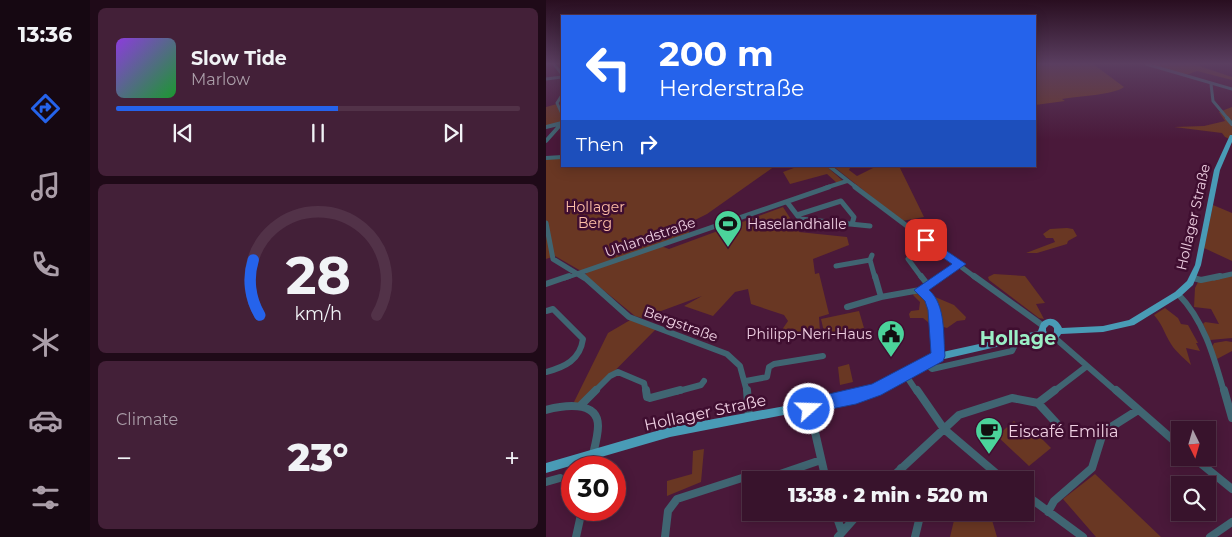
<!DOCTYPE html>
<meta charset="utf-8">
<style>
body{margin:0;font-family:Montserrat,sans-serif;background:#432038;color:#f1f3f6;height:100vh;display:flex;flex-direction:column;font-size:19px;white-space:nowrap}
*{box-sizing:border-box;margin:0}
p{font-size:16px;color:#ab9ea9}
.icon{flex:none;width:28px;height:28px;fill:none;stroke:currentColor;stroke-width:2;stroke-linecap:round;stroke-linejoin:round}
.map{position:relative;flex:1;overflow:hidden}
.side{display:flex;flex-direction:column;gap:8px;padding:8px;background:#1f0a18;width:456px}
.side>*{flex:none}
.hud{position:absolute;left:15px;top:15px;width:475px;height:152px;border-radius:0px;box-shadow:0 2px 12px #0003,0 0 0 1px #523248;background:#2563eb;color:#fff;overflow:hidden}
.needle{width:32px;rotate:175deg}
.fabs{position:absolute;left:625px;top:421px;display:grid;gap:10px}
.fabs a{display:grid;place-items:center;width:45px;height:45px;border-radius:0px;background:#38132c;box-shadow:0 2px 12px #0003,0 0 0 1px #523248;font-size:25px}
.speed{position:absolute;left:15px;top:456px;display:flex;gap:10px;font-size:25px;font-weight:700;text-align:center}
.speed>*{display:grid;place-content:center;width:65px;height:65px;border-radius:50%;background:#38132c;box-shadow:0 2px 12px #0003,0 0 0 1px #523248;line-height:1}
.speed .limit{border:8px solid #d22;background:#fff;color:#111}
.pin{position:absolute;display:grid;place-items:center;width:42px;height:42px;color:#fff;margin:-21px;border-radius:10px;box-shadow:0 2px 8px #0006}
.me{position:absolute;width:55px;margin:-28px;rotate:70deg;stroke-linejoin:round;filter:drop-shadow(0 0 4px #0008)}
.turn{display:flex;align-items:center;gap:18px;height:105px;padding:0 15px;font-size:22px}
.turn .icon{width:65px;height:65px;stroke-width:2.5}
.turn b{display:block;font-size:35px;line-height:42px}
.then{display:flex;align-items:center;height:48px;padding:0 15px;background:#0003;gap:10px;font-size:19px}
.big{font-size:38px;font-weight:800;line-height:1.1}
.side .widget{flex:1;display:flex;flex-direction:column;justify-content:center;gap:8px;min-width:0;padding:0 18px;border-radius:8px;background:#432038}
.side .dial{align-items:center;gap:0}
.dial svg{height:130px;overflow:visible;fill:none;stroke:#523248;stroke-width:7;stroke-linecap:round;text-anchor:middle}
.dial text{fill:#f1f3f6;stroke:none}
.song{display:flex;align-items:center;gap:15px}
.cover{width:60px;height:60px;border-radius:8px;background:linear-gradient(135deg,hsl(270 70% 55%),hsl(130 70% 35%))}
.played{height:5px;border-radius:2px;background:linear-gradient(90deg,#2563eb 55%,#523248 55%)}
.keys{display:flex;justify-content:space-around;direction:ltr}
.heat{display:flex;justify-content:space-between;align-items:center;font-size:28px;direction:ltr}
.trip{position:absolute;left:196px;top:471px;width:292px;height:50px;border-radius:0px;background:#38132c;box-shadow:0 2px 12px #0003,0 0 0 1px #523248;font-weight:800;line-height:50px;text-align:center}
main{display:flex;flex:1;min-height:0}
.tab-bar{display:flex;flex-direction:column;width:90px;justify-content:space-around;align-items:center;background:#160812;color:#ab9ea9}
.tab-bar .icon{width:35px;height:35px}
.tab-bar .selected{color:#2563eb}
.tab-bar b{font-size:22px;color:#f1f3f6}
.map>svg:first-child{display:block}
.green{fill:#693723}
.lines{fill:none;stroke-linecap:round;stroke-linejoin:round}
.minor-far4{stroke:#406572;stroke-width:3}
.minor-far3{stroke:#406572;stroke-width:4}
.minor-far2{stroke:#406572;stroke-width:5}
.minor-far1{stroke:#406572;stroke-width:6}
.minor{stroke:#406572;stroke-width:8}
.major{fill:#499bb6;fill-rule:evenodd}
.route{fill:#2563eb;stroke:#184099}
.labels{text-anchor:middle;stroke-width:5;stroke-linejoin:round;paint-order:stroke}
.park-label{font-size:14px;fill:#ffbfa7;stroke:#3f0e30}
.street-label{font-size:14px;fill:#efcfe2;stroke:#3f0e30}
.poi-label{font-size:14px;fill:#efcfe2;stroke:#3f0e30;text-anchor:start}
.near-street-label{font-size:16px;fill:#efcfe2;stroke:#3f0e30}
.near-poi-label{font-size:16px;fill:#efcfe2;stroke:#3f0e30;text-anchor:start}
.district-label{font-size:19px;font-weight:bold;fill:#9befc6;stroke:#3f0e30}
</style>
<main>
<nav class="tab-bar">
<b>13:36</b>
<svg class="icon selected" aria-label="directions" viewBox="0 0 24 24"><path d="M12 3l9 9-9 9-9-9zM9 14v-3h6M13 9l2 2-2 2"/></svg>
<svg class="icon" aria-label="music" viewBox="0 0 24 24"><path d="M9 18V5l10-2v13"/><circle cx="6" cy="18" r="3"/><circle cx="16" cy="16" r="3"/></svg>
<svg class="icon" aria-label="phone" viewBox="0 0 24 24"><path d="M5 4h4l2 5-3 2q2 4 5 5l2-3 5 2v4C11 20 4 13 5 4z"/></svg>
<svg class="icon" aria-label="climate" viewBox="0 0 24 24"><path d="M12 3v18M4 7l16 10M4 17L20 7"/></svg>
<svg class="icon" aria-label="car" viewBox="0 0 24 24"><path d="M5 17H2v-5l4-1 3-4h7l3 4 3 1v5h-3M9 17h6M6 11h13"/><circle cx="7" cy="17" r="2"/><circle cx="17" cy="17" r="2"/></svg>
<svg class="icon" aria-label="filters" viewBox="0 0 24 24"><path d="M4 7h16M4 17h16"/><circle cx="9" cy="7" r="2"/><circle cx="15" cy="17" r="2"/></svg>
</nav>
<section class="side">
<div class="widget">
<div class="song"><i class="cover"></i><div><b>Slow Tide</b><p>Marlow</p></div></div>
<div class="played"></div>
<div class="keys"><svg class="icon" aria-label="previous" viewBox="0 0 24 24"><path d="M18 5L8 12l10 7zM5 5v14"/></svg><svg class="icon" aria-label="pause" viewBox="0 0 24 24"><path d="M8 5v14M16 5v14"/></svg><svg class="icon" aria-label="next" viewBox="0 0 24 24"><path d="M6 5l10 7-10 7zM19 5v14"/></svg></div>
</div>
<div class="widget dial"><svg viewBox="0 0 100 80">
<path d="M14 69A42 42 0 1 1 86 69"/>
<path d="M14 69A42 42 0 0 1 10 35" stroke="#2563eb"/>
<text x="50" y="56" font-size="32" font-weight="700">28</text>
<text x="50" y="72" font-size="11">km/h</text>
</svg></div>
<div class="widget"><p>Climate</p>
<div class="heat"><a>−</a><b class="big">23°</b><a>+</a></div>
</div>
</section>
<div class="map">
<svg width="686" height="537" viewBox="0 0 686 537">
<rect width="100%" height="100%" fill="#4a193a"/>
<path class="green" d="M489,64H547L578,87C568,95 532,96 516,99L519,101L489,105Z
M600,64H647L686,77V80L651,71L640,75Z
M11,104L16,114V123L0,127V107Z
M686,107V140L679,137L676,133L628,127L658,126L679,121L673,112Z
M16,157V166H229L161,214L141,224L143,233L35,271L9,256L0,259V158Z
M253,166H280L297,181L291,183L281,174L244,184L237,172Z
M287,166H305L303,170L311,176L331,166H353L378,217L356,221Z
M667,205L686,213V261L658,248Z
M237,207L253,232L301,237L303,245L267,259L269,274L273,273L283,314L273,317L274,332L231,337L242,321L238,315L205,304L202,289L189,292L167,316L138,306L156,296L96,318L89,316L39,275L41,272L115,246L123,249Z
M521,228L527,229L531,236L522,241L521,244L491,253H480L509,242L507,238H500L497,234L504,229Z
M448,274L479,276L499,303L490,304L498,319L493,318L443,280L442,277Z
M686,276V338L664,340L657,324L659,322L673,324L665,309L648,307L649,288L652,282Z
M383,289L389,297L408,305L420,317L419,320L411,321L401,328L383,323L377,318H364L363,314L365,311L373,310L374,302L367,295L370,291Z
M619,308L632,318L635,324L642,325L652,343H650L654,351L640,348L645,365C638,358 630,352 625,344C618,333 618,327 608,315Z
M313,311L318,328L279,336L275,319Z
M86,319L111,328L34,406L27,404L62,333Z
M680,341L686,342V351L671,359L666,347L668,343Z
M303,364L307,382L294,385L292,367Z
M468,421L478,430L483,426L505,448L483,466L451,436Z
M158,449L155,482L121,496V481L146,474L147,451Z
M549,474L615,537H550L517,499Z
M410,512L438,513L446,520L451,537H404Z"/>
<g class="lines">
<path class="minor-far4" d="M8,64L16,74
M600,64L686,89
M0,79L16,77
M665,84L667,101L682,119
M16,95L11,103L16,114"/>
<path class="minor-far3" d="M681,118L686,124
M0,127L16,123
M0,141L16,123
M0,158L16,157
M283,166L311,188
M279,188L301,181"/>
<path class="minor-far2" d="M309,187L430,278
M241,202L254,219L324,226
M251,215L295,201L308,217L306,224
M0,223L7,259L38,278
M326,255L324,260L329,278
M362,259L376,278
M290,266L324,260
M19,278L283,187
M394,278L415,264
M668,278L686,274"/>
<path class="minor-far1" d="M37,276L83,317L181,354L194,366L201,392
M329,276L335,297
M375,276L382,285
M428,276L496,325
M647,278L655,280L674,276
M0,284L23,276
M374,290L384,298L388,309L392,357
M632,294C658,320 668,357 678,392
M301,307L335,297L374,290L396,276
M0,311L7,309L37,339C34,360 19,367 0,372
M509,338L571,392
M379,363L386,369L466,351L469,345L466,339
M359,374L371,392
M200,381L221,377L223,367L228,364L277,356
M48,392L64,376L72,372L98,383L100,392
M129,392L155,385L158,381
M507,392L541,366"/>
<path class="minor" d="M100,390L101,397L104,398L134,390
M201,390L203,417
M371,390L398,429L458,480
M570,390L634,446
M678,390L686,418
M492,403L513,426
M34,406L50,390
M263,406L280,480
M0,410C15,406 52,399 52,426C52,439 46,455 44,468
M648,458L686,489
M355,468L363,480
M217,480L275,460
M343,480L413,415L466,398L492,403L509,390
M0,482L14,478
M480,495L537,537
M289,512L296,532
M502,512L508,501L546,468L556,436L562,429L592,410
M30,537L36,510
M119,537L122,511L131,499L196,478L205,480
M292,537L314,512
M369,537L375,512
M664,537L686,522"/>
<path class="major" d="M684,135H686V142L674,170L655,265L647,285L635,296L588,325L557,332L515,334C510,343 501,343 494,337L394,360L342,388L310,401L124,437L0,473V463L124,427L310,393L336,382L392,353L492,331L495,323C503,316 511,318 516,328L557,326L583,320L629,292L641,281L649,265L668,170ZM503,325L506,326L508,328V332L505,335L502,334L500,331V328Z"/>
</g>
<linearGradient id="sky" x2="0" y2="1"><stop stop-color="#290e20"/><stop offset="0.46" stop-color="#5a3e60"/><stop offset="1" stop-color="#5a3e60" stop-opacity="0"/></linearGradient>
<rect width="686" height="139" fill="url(#sky)"/>
<path class="route" d="M380,237L420,264L383,290C400,305 397,335 399,356L397,361L335,395L310,404L270,412L263,417L258,415L255,406L257,400L326,384L385,353L382,310L379,301L368,290L406,264L376,243L374,240Z"/>
<defs>
<symbol id="stadium-pin" viewBox="-11 -11 22 30"><path d="M0 17L-7.5 6A9.5 9.5 0 1 1 7.5 6Z" fill="#4bd49b" stroke="#3f0e30"/><path d="M0-5a6.5 5 0 1 0 0 10a6.5 5 0 1 0 0-10ZM-3.5-1.8h7v3.6h-7Z" fill="#111"/></symbol>
<symbol id="civic-pin" viewBox="-11 -11 22 30"><path d="M0 17L-7.5 6A9.5 9.5 0 1 1 7.5 6Z" fill="#4bd49b" stroke="#3f0e30"/><path d="M-.6-6.5H3V-4.5H.6V-3L4-1V1h2V6H-6V1h2V-1L-.6-3ZM-1.2 2.5V6h2.4V2.5Z" fill="#111"/></symbol>
<symbol id="cafe-pin" viewBox="-11 -11 22 30"><path d="M0 17L-7.5 6A9.5 9.5 0 1 1 7.5 6Z" fill="#4bd49b" stroke="#3f0e30"/><path d="M-5.5-4.5H6V0H3Q3 3.5 0 3.5H-2.5Q-5.5 3.5-5.5 0ZM3-3.2v2h1.7v-2ZM-6 4.5H4V6H-6Z" fill="#111"/></symbol>
</defs>
<g fill-rule="evenodd">
<use href="#stadium-pin" x="166" y="208" width="32" height="43"/>
<use href="#civic-pin" x="329" y="318" width="32" height="43"/>
<use href="#cafe-pin" x="427" y="415" width="32" height="43"/>
</g>
<g class="labels">
<g class="park-label">
<text x="49" y="212">Hollager<tspan x="49" dy="16">Berg</tspan></text>
</g>
<g class="street-label">
<text transform="translate(647 217) rotate(-77)" y="5">Hollager Straße</text>
<text transform="translate(104 237) rotate(-19)" y="5">Uhlandstraße</text>
<text transform="translate(135 324) rotate(20)" y="5">Bergstraße</text>
</g>
<g class="poi-label">
<text x="201" y="229">Haselandhalle</text>
<text x="326" y="339" text-anchor="end">Philipp-Neri-Haus</text>
</g>
<g class="near-street-label">
<text transform="translate(159 412) rotate(-12)" y="6">Hollager Straße</text>
</g>
<g class="near-poi-label">
<text x="462" y="437">Eiscafé Emilia</text>
</g>
<g class="district-label">
<text x="472" y="345">Hollage</text>
</g>
</g>
</svg>
<div class="fabs">
<a><svg class="needle" viewBox="-14 -14 28 28"><path d="M0-13l5 13h-10z" fill="#e53935"/><path d="M0 13l5-13h-10z" fill="#ab9ea9"/></svg></a>
<a><svg class="icon" aria-label="search" viewBox="0 0 24 24"><circle cx="10" cy="10" r="6"/><path d="M15 15l6 6"/></svg></a>
</div>
<div class="speed"><div class="limit">30</div></div>
<div class="pin" style="left:380px;top:240px;background:#d93025"><svg class="icon" aria-label="arrive" viewBox="0 0 24 24"><path d="M6 21V4h12l-3 4 3 4H6"/></svg></div>
<svg class="me" style="left:263px;top:409px" viewBox="-20 -20 40 40"><circle r="17" fill="#2563eb" stroke="#fff" stroke-width="3"/><path d="M0-11L8 9 0 5-8 9z" fill="#fff"/></svg>
<div class="trip">13:38 · 2 min · 520 m</div>
<div class="hud">
<div class="turn"><svg class="icon" aria-label="left" viewBox="0 0 24 24"><path d="M17 20v-9H6M10 6l-5 5 5 5"/></svg><div><b>200 m</b>Herderstraße</div></div>
<div class="then">Then<svg class="icon" aria-label="right" viewBox="0 0 24 24"><path d="M7 20v-9h11M14 6l5 5-5 5"/></svg></div>
</div>
</div>
</main>
